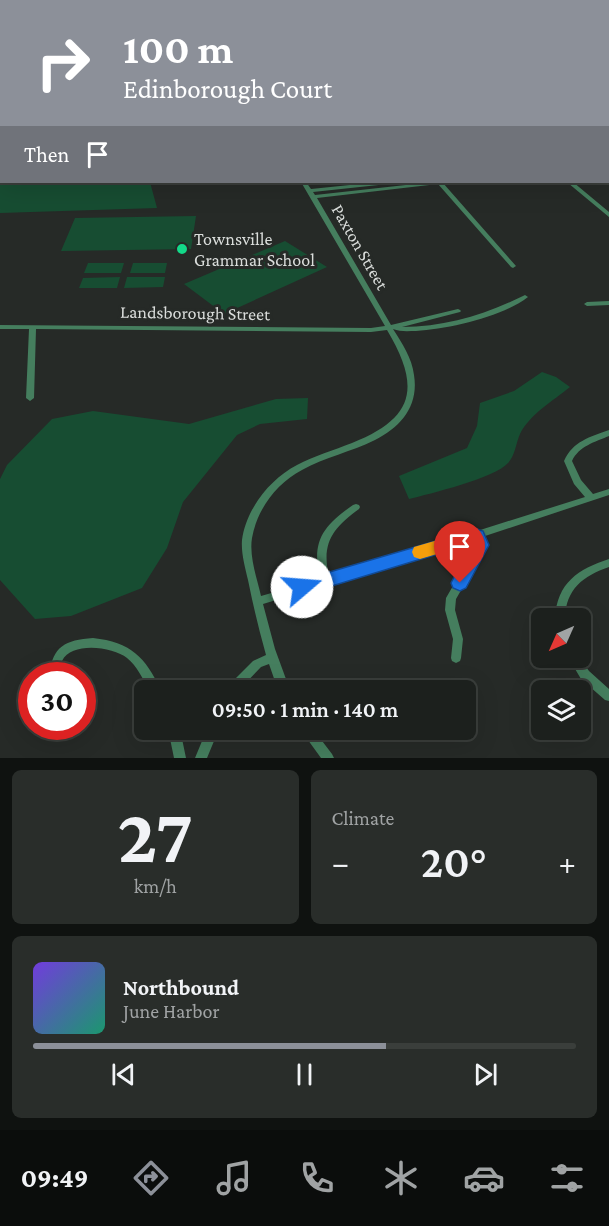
<!DOCTYPE html>
<meta charset="utf-8">
<style>
body{margin:0;font-family:"Crimson Pro",serif;background:#292d2a;color:#f1f3f6;height:100vh;display:flex;flex-direction:column;font-size:22px;white-space:nowrap}
*{box-sizing:border-box;margin:0}
p{font-size:20px;color:#a0a3a4}
.icon{flex:none;width:33px;height:33px;fill:none;stroke:currentColor;stroke-width:2;stroke-linecap:round;stroke-linejoin:round}
.map{position:relative;height:758px;overflow:hidden}
.panel{display:flex;flex-direction:column;gap:12px;padding:12px;background:#0f1210;flex:1}
.panel>*{flex:none}
.guide{position:absolute;left:0px;top:0px;width:609px;height:183px;box-shadow:0 6px 24px #0002,0 0 0 2px #3a3e3b;background:#8c9099;color:#fff;overflow:hidden}
.needle{width:39px;rotate:225deg}
.fabs{position:absolute;left:531px;top:608px;display:grid;gap:12px}
.fabs a{display:grid;place-items:center;width:60px;height:60px;border-radius:9px;background:#1c201d;box-shadow:0 6px 24px #0002,0 0 0 2px #3a3e3b;font-size:30px}
.speed{position:absolute;left:18px;top:662px;display:flex;gap:12px;font-size:30px;font-weight:700;text-align:center}
.speed>*{display:grid;place-content:center;width:78px;height:78px;border-radius:50%;background:#1c201d;box-shadow:0 6px 24px #0002,0 0 0 2px #3a3e3b;line-height:1}
.speed .limit{border:9px solid #d22;background:#fff;color:#111}
.pin{position:absolute;display:grid;place-items:center;width:51px;height:51px;color:#fff;margin:-62px -26px;border-radius:50% 50% 50% 0;rotate:-45deg;box-shadow:0 0 6px #0007}
.pin .icon{rotate:45deg}
.me{position:absolute;width:66px;margin:-33px;rotate:72deg;stroke-linejoin:round;filter:drop-shadow(0 0 4px #0008)}
.turn{display:flex;align-items:center;gap:21px;height:126px;padding:0 24px;font-size:27px}
.turn .icon{width:78px;height:78px;stroke-width:2.5}
.turn b{display:block;font-size:42px;line-height:51px}
.then{display:flex;align-items:center;height:57px;padding:0 24px;background:#0003;gap:12px;font-size:22px}
.big{font-size:45px;font-weight:600;line-height:1.1}
.panel .widget{flex:1;display:flex;flex-direction:column;justify-content:center;gap:9px;min-width:0;padding:0 21px;border-radius:9px;background:#292d2a}
.panel .dial{align-items:center;gap:0}
.dial b{font-size:78px;line-height:1}
.song{display:flex;align-items:center;gap:18px}
.cover{width:72px;height:72px;border-radius:9px;background:linear-gradient(135deg,hsl(260 70% 55%),hsl(160 70% 35%))}
.played{height:6px;border-radius:3px;background:linear-gradient(90deg,#8c9099 65%,#3a3e3b 65%)}
.keys{display:flex;justify-content:space-around;direction:ltr}
.heat{display:flex;justify-content:space-between;align-items:center;font-size:33px;direction:ltr}
.panel .tiles{flex:1;display:grid;gap:12px;grid-template-columns:1fr 1fr}
.widget:last-child{grid-column:span 2}
.trip{position:absolute;left:134px;top:680px;width:342px;height:60px;border-radius:9px;background:#1c201d;box-shadow:0 6px 24px #0002,0 0 0 2px #3a3e3b;font-weight:600;line-height:60px;text-align:center}
.dock{display:flex;height:96px;justify-content:space-around;align-items:center;background:#0b0d0c;color:#a0a3a4}
.dock .icon{width:42px;height:42px}
.dock .active{color:#8c9099}
.dock b{font-size:27px;color:#f1f3f6}
.map>svg:first-child{display:block}
.green{fill:#174d32}
.lines{fill:none;stroke-linecap:round;stroke-linejoin:round}
.stream-far1{stroke:#011c0e;stroke-width:1.5}
.stream{stroke:#011c0e;stroke-width:2}
.minor{fill:#457e5e;fill-rule:evenodd}
.secondary{fill:#4eae7b;fill-rule:evenodd}
.route{fill:#1a73e8;stroke:#114b97;stroke-width:1.5}
.slow{fill:#f59e0b}
.poi-dot{fill:#13d989;stroke:#262a27;stroke-width:2}
.labels{text-anchor:middle;stroke-width:6;stroke-linejoin:round;paint-order:stroke}
.poi-label{font-size:18px;fill:#dadddb;stroke:#262a27;text-anchor:start}
.street-label{font-size:18px;fill:#dadddb;stroke:#262a27}
</style>
<div class="map">
<svg width="609" height="758" viewBox="0 0 609 758">
<rect width="100%" height="100%" fill="#262a27"/>
<path class="green" d="M463,0H609V117L608,2H448Z
M0,112L2,182H150L157,208L0,213Z
M196,216L191,249L61,251L75,218Z
M285,241L327,267L224,314L184,284Z
M88,263H124L121,273H84Z
M133,263H167L165,273H130Z
M120,277L117,288H79L83,278Z
M127,277H165L163,287L124,288Z
M542,372L556,377L570,387C553,401 530,414 520,434C516,443 515,456 508,463C495,478 429,494 409,499L399,476L467,448L477,426L480,403L514,391Z
M308,398L307,419L260,424L237,435L183,502L167,548L142,588L71,616L35,619L0,580V479L7,465L52,419L93,411L189,424L276,399Z"/>
<g class="lines">
<path class="stream-far1" d="M496,0L501,2"/>
<path class="stream" d="M608,144L609,147"/>
<path class="minor" d="M156,0L336,2H205Z
M416,0H420L418,2H414Z
M0,107H2V109H0Z
M301,182H306L311,189L379,182H391L388,184L313,192L315,195L433,182H444L443,183L516,266L513,268L511,267L438,184L317,198L391,325L458,309L460,310L461,311L460,312L402,327C445,327 484,315 523,296L525,295L528,297C502,317 449,329 416,331C409,331 400,332 393,329C402,343 412,358 414,375C419,406 401,427 375,440C351,452 325,457 302,470C277,483 257,509 252,538C249,557 257,578 261,596L320,579C311,541 323,526 353,505L356,504L359,505L360,507L359,509C333,528 321,543 329,576L477,531L585,497L574,484L564,461C573,441 590,437 609,430V436C595,442 579,446 572,461L581,480L593,494L609,489V495L482,537L485,545L483,552L456,599L455,610L463,639L461,658L460,661L456,663L452,661L451,658L453,639L445,610L446,598L473,551L475,545L474,540L263,604L275,649L290,690H278L269,664L261,667L239,690H226L228,686L253,661L266,655C259,630 253,605 248,580C245,567 241,553 242,540C246,509 270,479 297,465C314,456 334,450 352,443C415,418 421,387 387,330L371,332L36,329L34,398L30,401L26,398L29,329H0V325L371,328L385,326Z
M568,182H573L609,212V217L568,183Z
M609,301V305L587,306L584,304L587,302Z
M609,559V567C583,576 566,589 565,618H555C557,583 578,569 609,559Z
M93,638C131,642 145,657 161,690H149C143,679 137,666 127,658C113,647 72,641 62,661C60,665 60,671 59,675H49C53,646 65,640 93,638Z
M568,657H579L589,671L609,689V701L605,700L581,679Z
M168,729H180L186,758H174Z
M207,729H219L207,758H195Z
M300,729H313L332,754L334,758H321Z"/>
<path class="secondary" d="M348,0H353L354,2H349Z
M608,110H609V114H608Z"/>
</g>
<path class="route" d="M477,529L483,531L489,545L466,588L460,591L453,588L451,583L471,544L302,595L296,593L293,587L296,582L302,580Z"/>
<path class="slow" d="M465,532L471,534L474,539L471,544L420,559L414,557L412,552L414,547Z"/>
<circle class="poi-dot" cx="182" cy="249" r="6"/>
<g class="labels">
<g class="poi-label">
<text x="194" y="245">Townsville<tspan x="194" dy="21">Grammar School</tspan></text>
</g>
<g class="street-label">
<text transform="translate(360 247) rotate(60)" y="6">Paxton Street</text>
<text transform="translate(195 313) rotate(1)" y="6">Landsborough Street</text>
</g>
</g>
</svg>
<div class="fabs">
<a><svg class="needle" viewBox="-14 -14 28 28"><path d="M0-13l5 13h-10z" fill="#e53935"/><path d="M0 13l5-13h-10z" fill="#a0a3a4"/></svg></a>
<a><svg class="icon" aria-label="layers" viewBox="0 0 24 24"><path d="M12 4l9 5-9 5-9-5zM3 14l9 5 9-5"/></svg></a>
</div>
<div class="speed"><div class="limit">30</div></div>
<div class="pin" style="left:460px;top:583px;background:#d93025"><svg class="icon" aria-label="arrive" viewBox="0 0 24 24"><path d="M6 21V4h12l-3 4 3 4H6"/></svg></div>
<svg class="me" style="left:302px;top:587px" viewBox="-20 -20 40 40"><circle r="19" fill="#fff"/><path d="M0-13L10 11 0 6-10 11z" fill="#1a73e8"/></svg>
<div class="trip">09:50 · 1 min · 140 m</div>
<div class="guide">
<div class="turn"><svg class="icon" aria-label="right" viewBox="0 0 24 24"><path d="M7 20v-9h11M14 6l5 5-5 5"/></svg><div><b>100 m</b>Edinborough Court</div></div>
<div class="then">Then<svg class="icon" aria-label="arrive" viewBox="0 0 24 24"><path d="M6 21V4h12l-3 4 3 4H6"/></svg></div>
</div>
</div>
<section class="panel">
<div class="tiles">
<div class="widget dial"><b>27</b><p>km/h</p></div>
<div class="widget"><p>Climate</p>
<div class="heat"><a>−</a><b class="big">20°</b><a>+</a></div>
</div>
<div class="widget">
<div class="song"><i class="cover"></i><div><b>Northbound</b><p>June Harbor</p></div></div>
<div class="played"></div>
<div class="keys"><svg class="icon" aria-label="previous" viewBox="0 0 24 24"><path d="M18 5L8 12l10 7zM5 5v14"/></svg><svg class="icon" aria-label="pause" viewBox="0 0 24 24"><path d="M8 5v14M16 5v14"/></svg><svg class="icon" aria-label="next" viewBox="0 0 24 24"><path d="M6 5l10 7-10 7zM19 5v14"/></svg></div>
</div>
</div>
</section>
<nav class="dock">
<b>09:49</b>
<svg class="icon active" aria-label="directions" viewBox="0 0 24 24"><path d="M12 3l9 9-9 9-9-9zM9 14v-3h6M13 9l2 2-2 2"/></svg>
<svg class="icon" aria-label="music" viewBox="0 0 24 24"><path d="M9 18V5l10-2v13"/><circle cx="6" cy="18" r="3"/><circle cx="16" cy="16" r="3"/></svg>
<svg class="icon" aria-label="phone" viewBox="0 0 24 24"><path d="M5 4h4l2 5-3 2q2 4 5 5l2-3 5 2v4C11 20 4 13 5 4z"/></svg>
<svg class="icon" aria-label="climate" viewBox="0 0 24 24"><path d="M12 3v18M4 7l16 10M4 17L20 7"/></svg>
<svg class="icon" aria-label="car" viewBox="0 0 24 24"><path d="M5 17H2v-5l4-1 3-4h7l3 4 3 1v5h-3M9 17h6M6 11h13"/><circle cx="7" cy="17" r="2"/><circle cx="17" cy="17" r="2"/></svg>
<svg class="icon" aria-label="filters" viewBox="0 0 24 24"><path d="M4 7h16M4 17h16"/><circle cx="9" cy="7" r="2"/><circle cx="15" cy="17" r="2"/></svg>
</nav>
